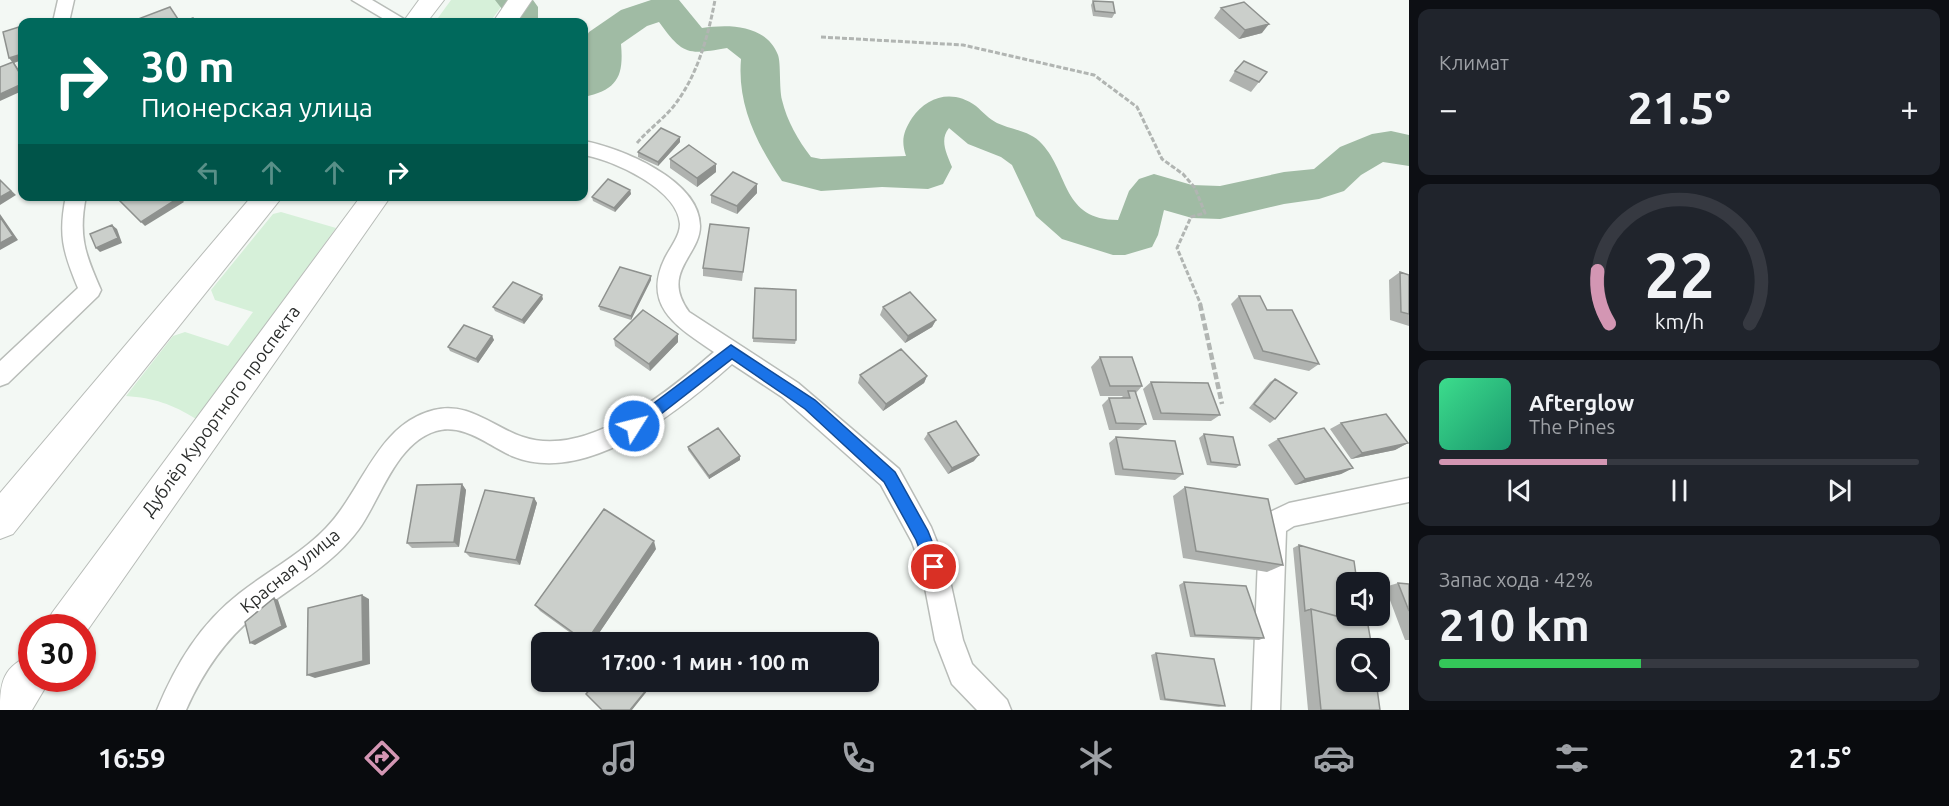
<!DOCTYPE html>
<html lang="ru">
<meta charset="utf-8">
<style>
body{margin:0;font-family:Ubuntu,sans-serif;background:#20242c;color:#f1f3f6;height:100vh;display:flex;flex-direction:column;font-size:22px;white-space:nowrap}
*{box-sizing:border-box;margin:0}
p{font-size:20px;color:#9ea1a6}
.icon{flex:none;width:33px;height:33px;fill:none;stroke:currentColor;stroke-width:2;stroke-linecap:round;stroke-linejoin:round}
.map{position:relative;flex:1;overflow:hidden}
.details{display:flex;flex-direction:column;gap:9px;padding:9px;background:#0d0f14;width:540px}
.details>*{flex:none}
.guide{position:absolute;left:18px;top:18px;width:570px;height:183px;border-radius:12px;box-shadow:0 2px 4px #0004;background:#00695c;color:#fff;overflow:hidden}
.tools{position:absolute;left:1336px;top:572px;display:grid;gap:12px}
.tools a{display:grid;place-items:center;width:54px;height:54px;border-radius:12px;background:#171b24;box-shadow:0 2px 4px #0004;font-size:30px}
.speed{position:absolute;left:18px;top:614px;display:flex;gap:12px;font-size:30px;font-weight:700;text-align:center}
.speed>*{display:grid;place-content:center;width:78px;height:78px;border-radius:50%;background:#171b24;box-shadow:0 2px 4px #0004;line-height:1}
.speed .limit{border:9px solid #d22;background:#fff;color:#111}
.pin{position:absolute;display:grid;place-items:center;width:51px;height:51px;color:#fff;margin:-26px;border:3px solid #fff;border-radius:50%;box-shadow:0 2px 6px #0007}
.me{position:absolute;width:66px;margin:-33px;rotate:54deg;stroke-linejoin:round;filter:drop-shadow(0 0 4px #0008)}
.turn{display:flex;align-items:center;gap:21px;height:126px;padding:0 24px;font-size:27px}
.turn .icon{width:78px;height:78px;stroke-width:2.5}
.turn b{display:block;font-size:42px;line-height:51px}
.lanes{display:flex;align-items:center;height:57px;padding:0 24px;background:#0003;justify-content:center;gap:30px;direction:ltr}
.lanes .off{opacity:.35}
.big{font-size:45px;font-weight:700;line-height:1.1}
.details .widget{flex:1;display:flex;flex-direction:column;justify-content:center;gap:9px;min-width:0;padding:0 21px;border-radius:12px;background:#20242c}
.details .dial{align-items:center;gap:0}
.dial svg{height:156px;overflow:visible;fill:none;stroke:#363941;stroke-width:7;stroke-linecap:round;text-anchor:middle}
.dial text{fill:#f1f3f6;stroke:none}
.song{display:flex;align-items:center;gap:18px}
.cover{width:72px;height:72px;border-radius:9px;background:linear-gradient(135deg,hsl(150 70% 55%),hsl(160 70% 35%))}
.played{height:6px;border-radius:3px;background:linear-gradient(90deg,#d396b3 35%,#363941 35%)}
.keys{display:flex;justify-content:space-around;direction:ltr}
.heat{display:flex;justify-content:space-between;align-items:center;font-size:33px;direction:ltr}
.charge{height:9px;border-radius:4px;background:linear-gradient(90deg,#34c759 42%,#363941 0)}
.trip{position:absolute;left:531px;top:632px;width:348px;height:60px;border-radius:12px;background:#171b24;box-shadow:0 2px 4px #0004;font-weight:700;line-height:60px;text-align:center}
.dock{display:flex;height:96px;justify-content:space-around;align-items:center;background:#090b0e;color:#9ea1a6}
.dock .icon{width:42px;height:42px}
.dock .selected{color:#d396b3}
.dock b{font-size:27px;color:#f1f3f6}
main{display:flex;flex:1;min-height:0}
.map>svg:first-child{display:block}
.green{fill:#d6f0d9}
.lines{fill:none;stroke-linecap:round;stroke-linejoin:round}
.river{fill:#a0bba4;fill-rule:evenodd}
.minor-casing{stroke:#b8bcb8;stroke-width:3}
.primary-casing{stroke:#b8bcb8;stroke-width:2}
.path-far1{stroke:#b1b5b2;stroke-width:3;stroke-dasharray:5 2;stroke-linecap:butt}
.path{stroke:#b1b5b2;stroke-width:4.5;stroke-dasharray:7 3;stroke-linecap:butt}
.minor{fill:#fff;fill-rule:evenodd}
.primary{fill:#fff;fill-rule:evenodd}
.wall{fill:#afb2af}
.shaded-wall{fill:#8e918e}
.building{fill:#cbcfcb;stroke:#8e918e;stroke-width:1.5}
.route{fill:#1a73e8;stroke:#114b97;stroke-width:1.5}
.labels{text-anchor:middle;stroke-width:4.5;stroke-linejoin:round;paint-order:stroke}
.street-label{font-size:18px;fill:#2b2d2c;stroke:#fff}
</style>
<main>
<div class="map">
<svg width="1409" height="710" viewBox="0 0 1409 710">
<rect width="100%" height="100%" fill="#f3f8f4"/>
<path class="green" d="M451,0H506L490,22H435Z
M281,212L336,228L196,419C172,404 154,398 126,396L173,336L185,332L228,346L253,312L215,300L211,290L273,214Z"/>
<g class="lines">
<path class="river" d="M495,0H533L538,7V22H502V9Z
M651,0H679L702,28C728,24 766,24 778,55C781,63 779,87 782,100C787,121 798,140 811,157L821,159L906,156C901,141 903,132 912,118C927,96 953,89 976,106C983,112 989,119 997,123C1012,130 1031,131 1042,144C1069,173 1062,220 1118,220L1129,191L1139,179L1154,174L1192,185L1220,186L1284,172L1314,169L1340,147L1372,134L1391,131L1409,135V166L1383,162L1361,175L1344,191L1319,199L1284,204L1220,219L1192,218L1164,210L1158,235L1152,247L1125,255H1113L1062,239L1036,216L1012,165L1001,157L968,144L949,128C939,140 947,154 952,167L943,184L928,189L882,187L821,191L782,181C757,144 737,105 741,59L727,48C687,55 683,55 659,22L647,26L621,44C624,77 617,90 584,97V40L589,32L621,10Z"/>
<defs>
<path id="minor" d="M58,0H74L69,22H53Z
M352,0H372L409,22H389Z
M584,141C621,148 700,180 700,226C700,256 660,272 689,312L798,383L899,469L931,527L947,567L963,640L972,664L1007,700L1011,710H977L952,684L935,640L921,567L912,542L881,485L782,397L732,364C680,410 587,487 512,456C489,446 464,423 436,431C396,443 381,498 359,529C333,565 292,586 258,613C225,639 203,672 186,710H157C176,664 200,624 240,593C268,571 301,554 326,528C363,490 377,424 434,410C468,401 493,427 523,437C588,459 669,391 714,352C679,328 641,307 665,258C670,248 680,236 680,224C678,189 613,160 584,155Z
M66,196H86C78,236 85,254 101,290L98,296L8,383L0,386V361L78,288C63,252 58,235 66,196Z
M1409,478V502L1294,526L1286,531L1280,710H1252L1259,533L1268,513L1289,503Z"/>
<path id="primary" d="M419,0H444L427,22H403Z
M508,0H532L517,22H493Z
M252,196H283L13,534L0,539V493Z
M361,196H391L82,638V627H46L52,613Z
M32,655V678H51L32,710H0C0,682 3,666 32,655Z"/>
</defs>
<use href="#minor" class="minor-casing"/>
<use href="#primary" class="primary-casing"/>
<path class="path-far1" d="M821,37L963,45L1094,75L1137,107L1162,159L1183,174L1195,188L1205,213L1191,217L1177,248L1201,305
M637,143C648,130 662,120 673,107C697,77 708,37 715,0"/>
<path class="path" d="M1200,304L1222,404"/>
<use href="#minor" class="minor"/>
<use href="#primary" class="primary"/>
</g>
<path class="wall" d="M1093,1L1115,13L1112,18L1093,16L1091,5Z
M1221,8L1262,33L1239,39L1214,18Z
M1235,71L1267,72L1251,92L1229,81Z
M680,137V142L658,166L638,157V152Z
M670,159L716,164V172L697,187L670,168Z
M757,184V193L737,214L711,203V195Z
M630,190L631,194L615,212L593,201L592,197Z
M749,228L742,281L703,276V268Z
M1400,272L1409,275V326L1390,320L1389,280Z
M651,280L631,320L600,310L599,306Z
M755,288L796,340L795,344L753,342Z
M1239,296L1267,310L1319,364L1309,371L1254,359L1231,304Z
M543,299L524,324L495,311L493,307Z
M883,307L936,320L932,327L905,343L880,315Z
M678,334V342L650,371L615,346L614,339Z
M492,336L494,340L478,363L450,351L448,347Z
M1100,357L1142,386L1136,393L1146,424L1138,430H1109L1102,405L1109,398H1121L1123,396H1100L1091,367Z
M860,375L927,376L924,383L883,411L858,383Z
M1275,379V419L1270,423L1249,408L1270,382Z
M1151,382L1220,415L1211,421L1153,420L1143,389Z
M1341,423L1408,443L1395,450L1351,459L1330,429Z
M928,433L974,461L948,474L924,439Z
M1204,434L1240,465L1236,468L1207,465L1199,438Z
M1116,437L1183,474L1175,480L1115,475L1109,443Z
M1278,439L1353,468L1341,474L1295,485L1268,445Z
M688,447L740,456V460L709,479L688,450Z
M462,484L466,490L459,547L412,548L407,543Z
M1185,487L1283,565L1267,572L1183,558L1173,496Z
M534,498L537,503L520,565L470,557L465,552Z
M1299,545L1362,623L1380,710H1308L1293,548Z
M656,549L593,642H583L540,611L535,605Z
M1184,582L1264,638L1259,640L1190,637L1179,585Z
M1398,583L1409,584V640H1405L1385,587Z
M1156,653L1225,706L1219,707L1160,700L1151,655Z"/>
<path class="shaded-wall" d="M178,19L180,22H169Z
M1269,24L1262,33L1239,39L1245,30Z
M22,54V60L14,63L22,74V77L13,63L9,58Z
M22,84V91L0,101V94Z
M680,137V142L658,166V162Z
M716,164V172L697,187V178Z
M0,180L16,195L0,205Z
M757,184V193L737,214V206Z
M630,190L631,194L615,212L614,208Z
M180,197L184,202L145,226L141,222Z
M0,214L18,240L0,250Z
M112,225L117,229L122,243L100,252L96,248Z
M651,276V280L631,320V316Z
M542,295L543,299L524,324L522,320Z
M936,320L932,327L905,343L908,336Z
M678,334V342L650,371L649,364Z
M492,336L494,340L478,363L476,359Z
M927,376L924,383L883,411L886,404Z
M1408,443L1395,450L1351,459L1362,453Z
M979,455L974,461L948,474L952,468Z
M740,456V460L709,479V476Z
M1353,468L1341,474L1295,485L1305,479Z
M462,484L466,490L459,547L454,542Z
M534,498L537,503L520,565L516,560Z
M654,541L656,549L593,642H586Z
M362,595L369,599L370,664L315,678L307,675Z
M274,598L278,600L287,627L255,645L250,643Z
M648,688V690L632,710H630Z"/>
<path class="building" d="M1093,1L1113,2L1115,13L1095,11Z
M1244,2L1269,24L1245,30L1221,8Z
M170,7L178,19L169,22H140L138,19Z
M193,18L196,22H183Z
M22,26V54L9,58L3,32Z
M1244,61L1267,72L1259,82L1235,71Z
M13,62L22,77V84L0,94V67Z
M661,128L680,137L658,162L638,152Z
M689,145L716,164L697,178L670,159Z
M733,172L757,184L737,206L711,195Z
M608,179L630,190L614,208L592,197Z
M0,180L11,191L0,197Z
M115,196H180V197L141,222Z
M0,217L13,236L0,243Z
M710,224L749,228L743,272L703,268Z
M112,225L118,238L96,248L90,234Z
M620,267L651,276L631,316L599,306Z
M1400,272L1409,275V314L1401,312Z
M513,282L542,295L522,320L493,307Z
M755,288L796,290V340L753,338Z
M910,292L936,320L908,336L883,307Z
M1239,296H1260L1267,310H1292L1319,364L1263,351Z
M643,310L678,334L649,364L614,339Z
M464,325L492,336L476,359L448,347Z
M901,349L927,376L886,404L860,375Z
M1100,357H1132L1142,386H1110Z
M1275,379L1297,393L1275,419L1254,404Z
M1151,382L1208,383L1220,415L1161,413Z
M1128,391H1135L1146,424L1116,423L1109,398H1130Z
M1386,414L1408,443L1362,453L1341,423Z
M956,421L979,455L952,468L928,433Z
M718,428L740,456L709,476L688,447Z
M1324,428L1353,468L1305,479L1278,439Z
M1204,434L1233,437L1240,465L1211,462Z
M1116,437L1175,441L1183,474L1123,469Z
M462,484L454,542L407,543L417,485Z
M1185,487L1268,499L1283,565L1196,551Z
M485,490L534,498L516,560L465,552Z
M604,509L654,541L586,642L535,605Z
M1299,545L1354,561L1357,582H1347V615H1361L1362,623L1311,609L1305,611Z
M1184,582L1246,586L1264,638L1195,635Z
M1398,583L1409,584V611Z
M362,595L363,661L307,675L308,608Z
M274,598L282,626L250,643L245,622Z
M1311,609L1368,625L1372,648H1347V681H1376L1380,710H1321Z
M1156,653L1214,659L1225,706L1165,699Z
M597,681H640L648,688L630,710H602L586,694Z"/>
<path class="route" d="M731,345L815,400L895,472L928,531L942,567L939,573L934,575L928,573L916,540L884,482L805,409L732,359L639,431H629L627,426L629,422Z"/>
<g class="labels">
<g class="street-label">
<text transform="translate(221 411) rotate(-54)" y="6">Дублёр Курортного проспекта</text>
<text transform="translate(290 571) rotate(-39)" y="6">Красная улица</text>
</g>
</g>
</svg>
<div class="tools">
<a><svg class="icon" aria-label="sound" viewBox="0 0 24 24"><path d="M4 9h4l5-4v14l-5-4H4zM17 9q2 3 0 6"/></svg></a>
<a><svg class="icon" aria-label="search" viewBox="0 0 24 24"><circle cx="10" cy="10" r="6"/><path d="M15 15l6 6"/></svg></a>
</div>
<div class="speed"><div class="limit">30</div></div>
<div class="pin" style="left:934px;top:567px;background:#d93025"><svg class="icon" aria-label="arrive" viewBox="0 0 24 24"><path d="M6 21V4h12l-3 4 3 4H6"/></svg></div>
<svg class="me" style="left:634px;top:426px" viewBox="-20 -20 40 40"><circle r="17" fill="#1a73e8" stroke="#fff" stroke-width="3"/><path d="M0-11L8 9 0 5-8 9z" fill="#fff"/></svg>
<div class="trip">17:00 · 1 мин · 100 m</div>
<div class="guide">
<div class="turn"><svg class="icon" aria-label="right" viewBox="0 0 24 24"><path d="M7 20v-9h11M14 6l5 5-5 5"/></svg><div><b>30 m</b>Пионерская улица</div></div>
<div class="lanes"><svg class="icon off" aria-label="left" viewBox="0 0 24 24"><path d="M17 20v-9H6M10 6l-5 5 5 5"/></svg><svg class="icon off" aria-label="ahead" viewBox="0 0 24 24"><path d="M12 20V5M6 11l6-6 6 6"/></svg><svg class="icon off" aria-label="ahead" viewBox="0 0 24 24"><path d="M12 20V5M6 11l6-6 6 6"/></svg><svg class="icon" aria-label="right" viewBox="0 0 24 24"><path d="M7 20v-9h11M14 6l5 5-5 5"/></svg></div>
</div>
</div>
<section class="details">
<div class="widget"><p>Климат</p>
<div class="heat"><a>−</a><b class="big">21.5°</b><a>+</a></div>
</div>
<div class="widget dial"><svg viewBox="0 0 100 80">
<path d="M14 69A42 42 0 1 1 86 69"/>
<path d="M14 69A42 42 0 0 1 8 42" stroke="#d396b3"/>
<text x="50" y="56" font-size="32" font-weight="700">22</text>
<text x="50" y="72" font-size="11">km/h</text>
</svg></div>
<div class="widget">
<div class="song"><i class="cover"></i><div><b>Afterglow</b><p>The Pines</p></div></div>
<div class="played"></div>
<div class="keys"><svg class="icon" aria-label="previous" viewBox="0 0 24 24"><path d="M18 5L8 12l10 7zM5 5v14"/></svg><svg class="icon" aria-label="pause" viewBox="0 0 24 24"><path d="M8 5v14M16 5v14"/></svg><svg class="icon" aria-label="next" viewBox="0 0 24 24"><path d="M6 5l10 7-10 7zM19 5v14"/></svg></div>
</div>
<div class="widget"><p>Запас хода · 42%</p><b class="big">210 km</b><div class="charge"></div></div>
</section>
</main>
<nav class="dock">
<b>16:59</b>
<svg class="icon selected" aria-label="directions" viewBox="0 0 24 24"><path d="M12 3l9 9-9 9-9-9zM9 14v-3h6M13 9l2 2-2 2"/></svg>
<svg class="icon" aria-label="music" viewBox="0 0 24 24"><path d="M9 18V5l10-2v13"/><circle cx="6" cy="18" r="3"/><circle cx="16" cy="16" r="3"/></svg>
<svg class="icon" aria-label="phone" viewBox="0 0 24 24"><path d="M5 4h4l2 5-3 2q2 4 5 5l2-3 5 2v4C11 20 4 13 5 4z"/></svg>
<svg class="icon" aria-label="climate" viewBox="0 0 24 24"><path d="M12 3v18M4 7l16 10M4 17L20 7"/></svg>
<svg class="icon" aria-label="car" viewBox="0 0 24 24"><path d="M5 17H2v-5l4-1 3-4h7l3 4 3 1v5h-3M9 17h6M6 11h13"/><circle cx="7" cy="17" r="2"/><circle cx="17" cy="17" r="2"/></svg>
<svg class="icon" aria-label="filters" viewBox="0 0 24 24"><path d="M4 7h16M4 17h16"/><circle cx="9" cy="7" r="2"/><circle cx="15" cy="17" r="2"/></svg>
<b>21.5°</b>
</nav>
